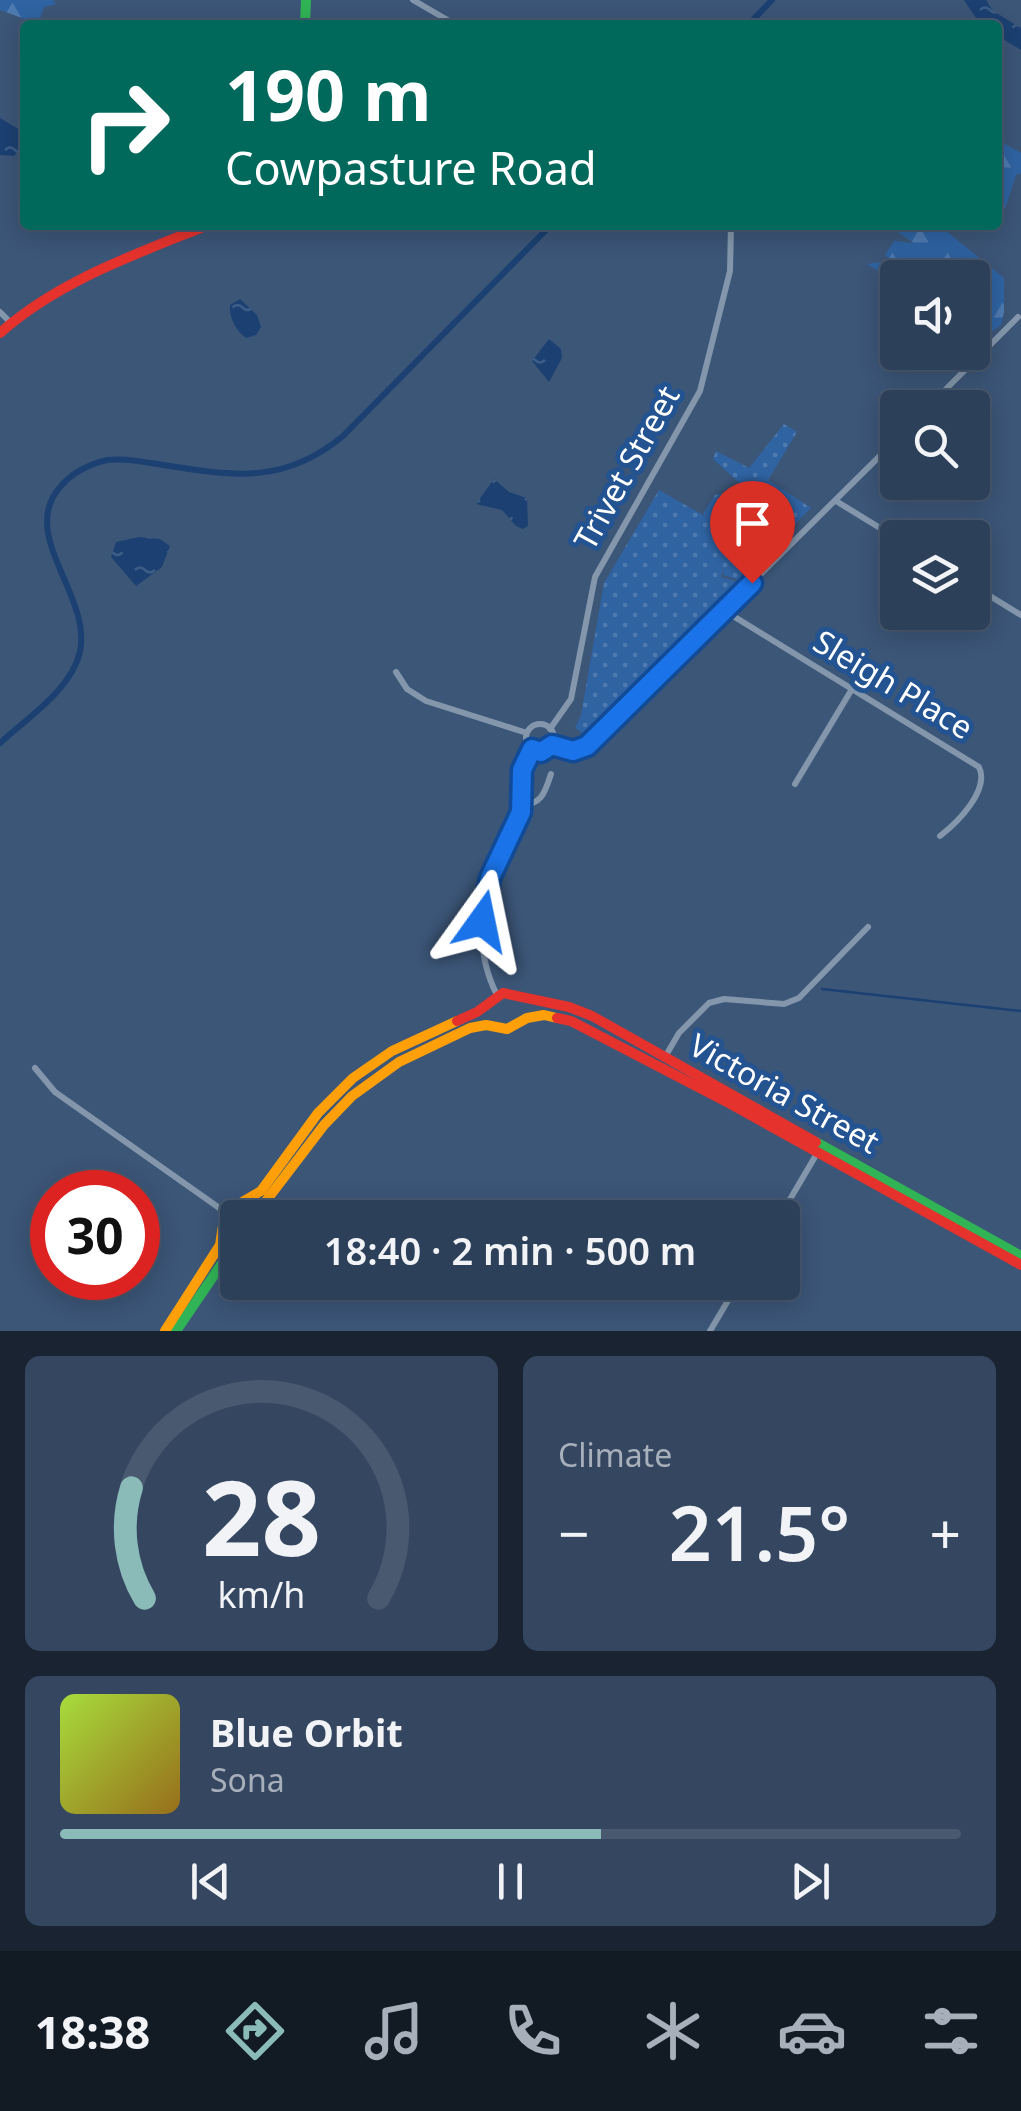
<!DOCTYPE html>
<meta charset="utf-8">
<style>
body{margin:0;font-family:"Noto Sans",sans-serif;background:#354760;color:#f1f3f6;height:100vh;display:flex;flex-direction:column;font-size:38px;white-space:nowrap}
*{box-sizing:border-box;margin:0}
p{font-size:32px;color:#a7afbb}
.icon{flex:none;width:55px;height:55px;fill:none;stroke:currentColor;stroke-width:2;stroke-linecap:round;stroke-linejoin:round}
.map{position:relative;height:1331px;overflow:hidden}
.side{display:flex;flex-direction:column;gap:25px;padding:25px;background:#192332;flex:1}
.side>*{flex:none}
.guide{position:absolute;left:20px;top:20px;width:982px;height:210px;border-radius:10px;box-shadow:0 5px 25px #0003,0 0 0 2px #485970;background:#00695c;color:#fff;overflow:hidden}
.tools{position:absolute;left:880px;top:260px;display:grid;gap:20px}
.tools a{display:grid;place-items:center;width:110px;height:110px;border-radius:10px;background:#2d405a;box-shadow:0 5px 25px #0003,0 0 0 2px #485970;font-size:50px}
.speed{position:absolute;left:30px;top:1170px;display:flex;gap:20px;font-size:50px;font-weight:700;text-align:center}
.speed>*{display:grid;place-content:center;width:130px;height:130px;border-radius:50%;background:#2d405a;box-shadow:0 5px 25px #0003,0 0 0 2px #485970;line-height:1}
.speed .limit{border:15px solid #d22;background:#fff;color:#111}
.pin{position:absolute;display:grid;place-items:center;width:85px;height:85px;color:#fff;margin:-102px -42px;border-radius:50% 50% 50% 0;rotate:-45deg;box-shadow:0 0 10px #0007}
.pin .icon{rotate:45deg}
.me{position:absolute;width:110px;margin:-55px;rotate:12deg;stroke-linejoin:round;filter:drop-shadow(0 0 8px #0008)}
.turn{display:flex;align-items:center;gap:35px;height:210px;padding:0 40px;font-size:45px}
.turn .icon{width:130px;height:130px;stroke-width:2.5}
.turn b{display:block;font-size:70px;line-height:85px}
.big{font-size:75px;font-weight:600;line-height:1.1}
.side .widget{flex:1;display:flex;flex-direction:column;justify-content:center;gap:15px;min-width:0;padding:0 35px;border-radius:15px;background:#354760}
.side .dial{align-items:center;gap:0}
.dial svg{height:260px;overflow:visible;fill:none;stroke:#485970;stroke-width:7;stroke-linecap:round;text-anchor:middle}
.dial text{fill:#f1f3f6;stroke:none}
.song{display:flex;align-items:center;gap:30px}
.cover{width:120px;height:120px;border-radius:15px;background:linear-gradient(135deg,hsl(80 70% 55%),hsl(40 70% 35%))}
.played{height:10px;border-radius:5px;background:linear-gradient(90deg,#8bbbb9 60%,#485970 60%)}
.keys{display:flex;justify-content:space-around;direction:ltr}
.heat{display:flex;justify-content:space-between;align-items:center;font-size:55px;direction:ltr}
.side .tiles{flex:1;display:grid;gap:25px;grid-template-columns:1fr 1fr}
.widget:last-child{grid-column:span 2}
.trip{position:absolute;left:220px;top:1200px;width:580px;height:100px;border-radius:10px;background:#2d405a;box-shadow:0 5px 25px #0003,0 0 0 2px #485970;font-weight:600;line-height:100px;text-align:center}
.tabs{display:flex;height:160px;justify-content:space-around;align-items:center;background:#121a24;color:#a7afbb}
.tabs .icon{width:70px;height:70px}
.tabs .selected{color:#8bbbb9}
.tabs b{font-size:45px;color:#f1f3f6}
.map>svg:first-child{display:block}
.green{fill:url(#green-dots)}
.forest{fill:url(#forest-firs)}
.water{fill:url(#water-ripples)}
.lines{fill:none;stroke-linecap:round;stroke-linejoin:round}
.stream{stroke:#1b4071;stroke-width:2.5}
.canal{stroke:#1b4071;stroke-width:6}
.street{stroke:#8396ab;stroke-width:6}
.fast{stroke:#30b455;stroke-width:10}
.slow{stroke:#ff9f0a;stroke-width:10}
.jam{stroke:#e5322d;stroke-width:10}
.route-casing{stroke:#114b97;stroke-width:25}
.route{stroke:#1a73e8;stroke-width:18}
.labels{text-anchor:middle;stroke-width:10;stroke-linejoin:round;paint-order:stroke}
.street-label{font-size:32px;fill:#fff;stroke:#235390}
</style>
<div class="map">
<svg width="1021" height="1331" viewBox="0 0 1021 1331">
<defs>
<pattern id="green-dots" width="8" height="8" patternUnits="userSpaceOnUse" patternTransform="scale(2.5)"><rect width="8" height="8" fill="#2f63a2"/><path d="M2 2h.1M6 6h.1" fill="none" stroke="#4e7ab0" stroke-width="1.8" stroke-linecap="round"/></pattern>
<pattern id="forest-firs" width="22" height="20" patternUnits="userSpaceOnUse" patternTransform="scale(2.5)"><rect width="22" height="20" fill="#2f63a2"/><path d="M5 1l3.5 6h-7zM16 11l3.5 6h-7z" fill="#4e7ab0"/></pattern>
<pattern id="water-ripples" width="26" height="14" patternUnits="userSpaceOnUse" patternTransform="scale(2.5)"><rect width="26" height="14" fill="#1b4071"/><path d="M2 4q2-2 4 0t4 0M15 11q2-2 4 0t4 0" fill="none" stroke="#3d5d86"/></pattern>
</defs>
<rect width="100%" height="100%" fill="#3c5678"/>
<path class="green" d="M784,424L797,432L768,480L811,508L739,580L723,575L724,567L721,577L738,582L585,735L575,728L581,715L604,583L659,490L708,518L703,514L715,495L746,489L713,459L716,451L749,468Z"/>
<path class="forest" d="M0,0H53L56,4L44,7L40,19L33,22L0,10Z
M998,140L1021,153V173L1016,175L1006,206L998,214Z
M894,225H939L1004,278V312L1001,325L991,332L973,326L972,278H898L897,282L867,264L892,261L885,255L894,241L914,243L892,228Z"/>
<path class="water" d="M964,0H986L993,11L1021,28V50L998,36V25L980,24Z
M0,118L25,133V144L14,156L0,155Z
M240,299L257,315L261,327L256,335L246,338C236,331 229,318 230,305Z
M549,339L561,349L562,358L549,382L532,361Z
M494,479L509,492L527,498L528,526L523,529L516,526L502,510L476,504Z
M139,537L160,539L170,546L162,567L136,586L111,557L116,542Z"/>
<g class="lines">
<path class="stream" d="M822,989L1021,1011"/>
<path class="canal" d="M748,25L772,0
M0,743C27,718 71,690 80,652C92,595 17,534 61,486C73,472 90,464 107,460C126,458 144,462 163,465C233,476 284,485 343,436L551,225"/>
<path class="street" d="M413,0L456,25
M0,312L10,322
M927,408L1018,317
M836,501L898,539
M972,585L1021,615
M725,611L979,767C990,790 958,822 940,836
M396,672L407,689L426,701L527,733
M526 738a14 14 0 1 1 28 0a14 14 0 1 1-28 0Z
M550,729L571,699L595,577L700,391L730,271L731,225
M552,745L573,751L587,746L898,438
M795,784L852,689
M521,805C542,805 545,792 551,774
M497,995C475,952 479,903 497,859C503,844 514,832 519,817C526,794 516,771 532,749
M665,1057L679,1033L709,1003L724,999L784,1004L799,998L868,927
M35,1068L55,1092L225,1212
M779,1218L819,1150
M710,1331L739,1282"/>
<path class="fast" d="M305,25L306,0
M816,1142L1021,1256
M176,1331L238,1240"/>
<path class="slow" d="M253,1218L324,1125L352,1096L399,1062L470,1028L486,1025L507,1029L527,1018L544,1015L557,1018
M165,1331L220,1245L225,1212L261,1191L318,1113L353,1078L392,1051L457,1021"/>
<path class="jam" d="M0,333C58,281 136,254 208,225
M557,1018L571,1021L725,1101L1021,1265
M457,1021L477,1012L503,993L569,1007L592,1016L816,1142"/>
</g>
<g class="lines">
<defs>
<path id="route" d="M482,921L490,878L521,812L522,770L532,749L541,752L552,745L573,751L587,746L752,583"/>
</defs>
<use href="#route" class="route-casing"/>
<use href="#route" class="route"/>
</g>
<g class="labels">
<g class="street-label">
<text transform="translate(627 468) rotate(-61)" y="11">Trivet Street</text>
<text transform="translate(893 685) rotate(31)" y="11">Sleigh Place</text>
<text transform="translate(784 1094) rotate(29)" y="11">Victoria Street</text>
</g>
</g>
</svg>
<div class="tools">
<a><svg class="icon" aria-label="sound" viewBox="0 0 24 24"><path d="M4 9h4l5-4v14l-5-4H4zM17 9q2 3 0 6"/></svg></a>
<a><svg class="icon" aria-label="search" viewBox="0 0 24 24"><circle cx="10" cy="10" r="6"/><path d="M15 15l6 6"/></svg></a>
<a><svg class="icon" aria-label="layers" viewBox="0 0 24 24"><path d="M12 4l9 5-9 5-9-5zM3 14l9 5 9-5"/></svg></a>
</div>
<div class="speed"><div class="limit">30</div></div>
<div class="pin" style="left:752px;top:583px;background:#d93025"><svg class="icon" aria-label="arrive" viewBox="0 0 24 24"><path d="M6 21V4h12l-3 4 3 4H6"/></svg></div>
<svg class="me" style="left:482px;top:921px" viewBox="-20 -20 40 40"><path d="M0-17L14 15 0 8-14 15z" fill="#1a73e8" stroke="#fff" stroke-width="4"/></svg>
<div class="trip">18:40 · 2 min · 500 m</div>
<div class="guide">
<div class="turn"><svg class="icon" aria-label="right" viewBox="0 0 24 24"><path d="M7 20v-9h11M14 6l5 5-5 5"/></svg><div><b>190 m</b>Cowpasture Road</div></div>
</div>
</div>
<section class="side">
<div class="tiles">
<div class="widget dial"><svg viewBox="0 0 100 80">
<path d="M14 69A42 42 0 1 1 86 69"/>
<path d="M14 69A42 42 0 0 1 10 35" stroke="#8bbbb9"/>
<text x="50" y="56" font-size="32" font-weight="700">28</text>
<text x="50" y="72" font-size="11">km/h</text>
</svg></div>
<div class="widget"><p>Climate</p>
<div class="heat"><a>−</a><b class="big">21.5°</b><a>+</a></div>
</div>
<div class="widget">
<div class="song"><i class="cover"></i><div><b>Blue Orbit</b><p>Sona</p></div></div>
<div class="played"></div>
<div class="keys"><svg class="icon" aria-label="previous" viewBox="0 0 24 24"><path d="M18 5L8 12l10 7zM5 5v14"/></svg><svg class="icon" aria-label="pause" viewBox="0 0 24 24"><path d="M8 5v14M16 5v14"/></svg><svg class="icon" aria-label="next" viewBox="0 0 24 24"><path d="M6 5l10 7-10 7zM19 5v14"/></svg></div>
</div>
</div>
</section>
<nav class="tabs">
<b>18:38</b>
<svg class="icon selected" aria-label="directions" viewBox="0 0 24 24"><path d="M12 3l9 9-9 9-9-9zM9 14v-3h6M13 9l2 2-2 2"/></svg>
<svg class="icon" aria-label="music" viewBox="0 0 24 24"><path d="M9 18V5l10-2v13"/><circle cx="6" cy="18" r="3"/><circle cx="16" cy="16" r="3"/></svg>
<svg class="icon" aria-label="phone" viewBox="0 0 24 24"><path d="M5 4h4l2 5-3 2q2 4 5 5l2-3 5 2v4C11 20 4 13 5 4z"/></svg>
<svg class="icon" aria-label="climate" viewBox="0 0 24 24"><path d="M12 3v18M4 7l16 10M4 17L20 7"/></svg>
<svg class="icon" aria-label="car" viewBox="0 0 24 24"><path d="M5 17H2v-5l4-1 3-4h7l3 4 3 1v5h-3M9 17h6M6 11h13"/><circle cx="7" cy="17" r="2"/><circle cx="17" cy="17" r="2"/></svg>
<svg class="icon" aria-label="filters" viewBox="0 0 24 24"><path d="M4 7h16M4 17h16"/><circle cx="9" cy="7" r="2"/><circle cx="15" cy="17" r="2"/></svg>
</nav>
